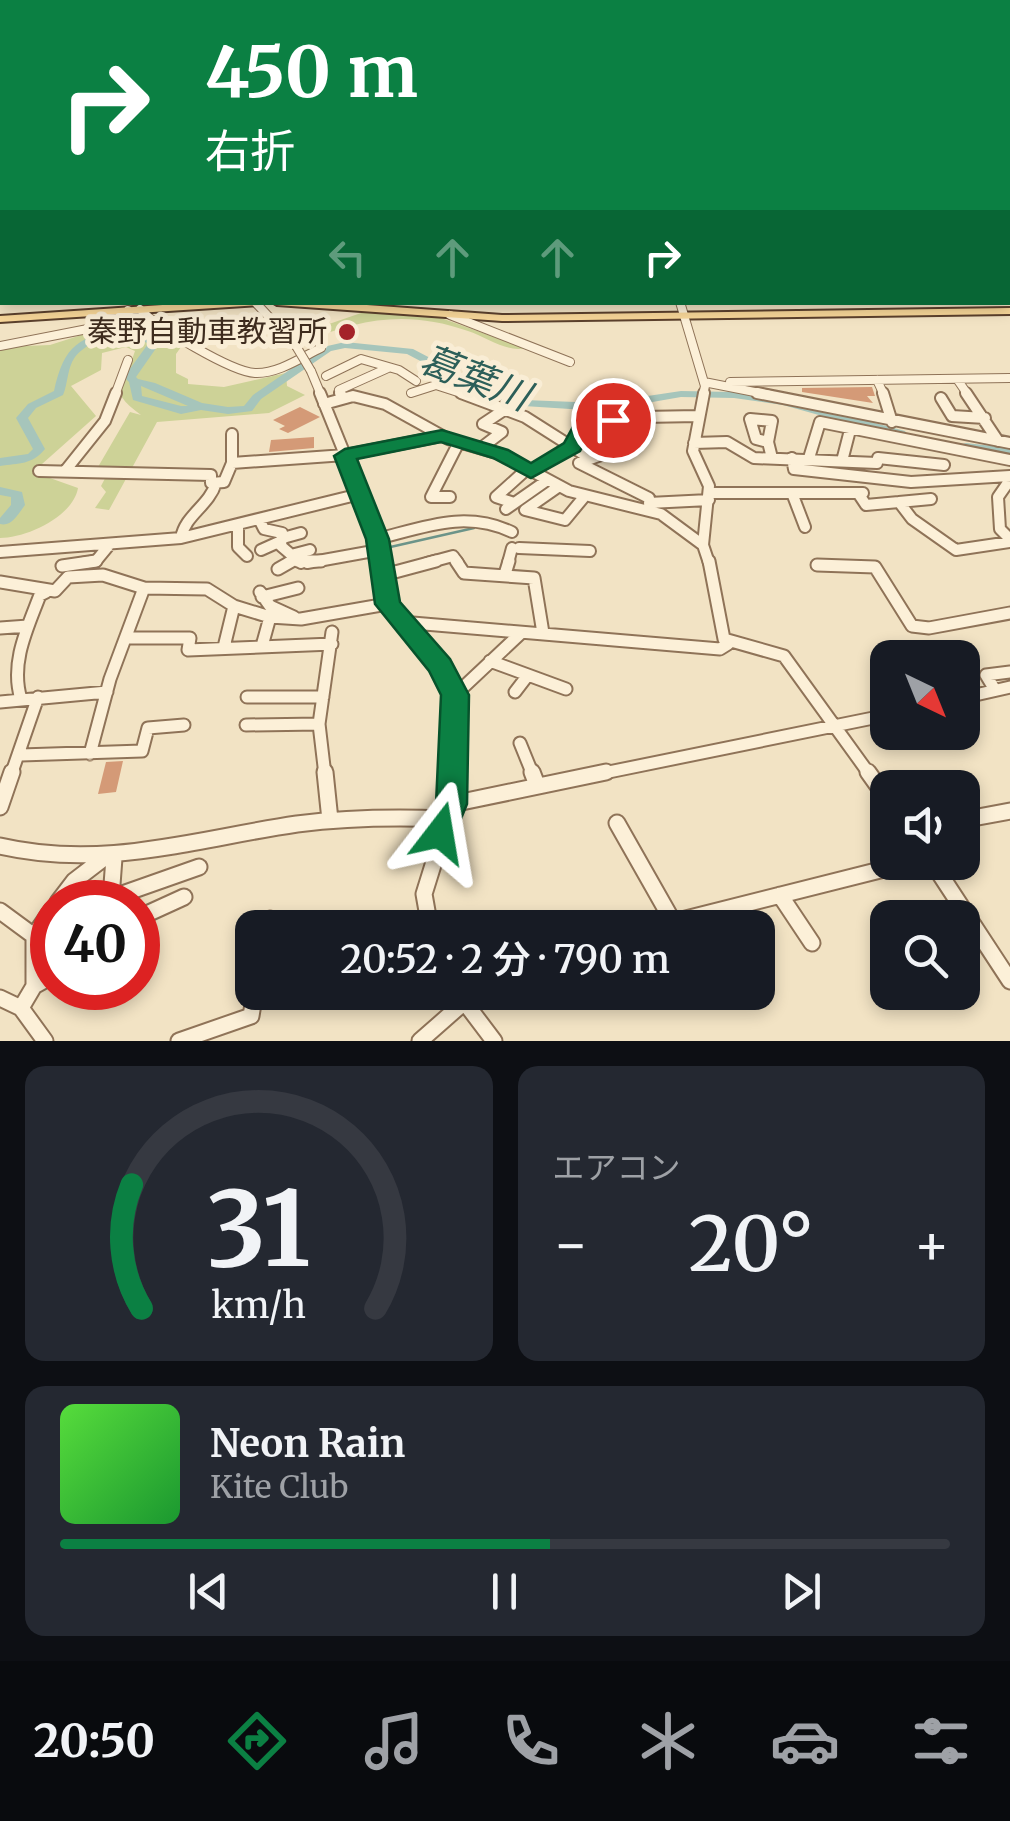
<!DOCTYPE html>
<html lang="ja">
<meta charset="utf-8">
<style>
body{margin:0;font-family:Merriweather,"Noto Sans JP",serif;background:#242831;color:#f1f3f6;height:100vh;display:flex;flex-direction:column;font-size:38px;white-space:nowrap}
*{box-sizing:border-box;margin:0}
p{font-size:32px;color:#9ea1a6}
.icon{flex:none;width:55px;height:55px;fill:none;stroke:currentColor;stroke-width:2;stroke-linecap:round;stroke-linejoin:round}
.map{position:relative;height:1041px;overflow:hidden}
.panel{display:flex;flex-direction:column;gap:25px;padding:25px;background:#0d0f14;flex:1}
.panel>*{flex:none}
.top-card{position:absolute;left:0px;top:0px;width:1010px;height:305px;box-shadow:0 5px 15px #0003;background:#0b8043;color:#fff;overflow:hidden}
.needle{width:65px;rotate:137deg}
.buttons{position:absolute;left:870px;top:640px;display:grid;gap:20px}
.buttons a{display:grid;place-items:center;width:110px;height:110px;border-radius:20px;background:#171b24;box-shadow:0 5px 15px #0003;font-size:50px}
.speed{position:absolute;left:30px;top:880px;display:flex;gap:20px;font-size:50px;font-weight:700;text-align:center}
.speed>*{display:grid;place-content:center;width:130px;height:130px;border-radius:50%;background:#171b24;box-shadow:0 5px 15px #0003;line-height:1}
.speed .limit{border:15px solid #d22;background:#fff;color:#111}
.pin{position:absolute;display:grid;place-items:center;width:85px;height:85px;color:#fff;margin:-42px;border:5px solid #fff;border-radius:50%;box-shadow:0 2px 10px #0007}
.me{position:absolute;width:110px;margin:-55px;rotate:14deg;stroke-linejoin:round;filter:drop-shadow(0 0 8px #0008)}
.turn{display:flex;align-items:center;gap:35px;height:210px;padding:0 40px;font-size:45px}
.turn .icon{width:130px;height:130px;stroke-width:2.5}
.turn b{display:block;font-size:70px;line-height:85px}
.lanes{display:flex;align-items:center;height:95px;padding:0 40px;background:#0003;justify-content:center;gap:50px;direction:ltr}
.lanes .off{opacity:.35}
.big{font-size:75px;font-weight:600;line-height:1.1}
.panel .tile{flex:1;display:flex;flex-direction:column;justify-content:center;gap:15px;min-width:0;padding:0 35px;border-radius:20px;background:#242831}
.panel .dial{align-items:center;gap:0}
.dial svg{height:260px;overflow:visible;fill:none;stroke:#363941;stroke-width:7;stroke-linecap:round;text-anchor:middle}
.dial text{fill:#f1f3f6;stroke:none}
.song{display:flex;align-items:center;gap:30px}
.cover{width:120px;height:120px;border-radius:15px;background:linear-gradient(135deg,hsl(110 70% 55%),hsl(130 70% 35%))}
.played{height:10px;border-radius:5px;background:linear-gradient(90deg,#0b8043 55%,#363941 55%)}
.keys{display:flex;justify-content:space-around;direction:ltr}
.heat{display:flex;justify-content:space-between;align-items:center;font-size:55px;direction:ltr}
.panel .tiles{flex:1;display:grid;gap:25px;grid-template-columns:1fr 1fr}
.tile:last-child{grid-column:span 2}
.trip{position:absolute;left:235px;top:910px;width:540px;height:100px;border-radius:20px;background:#171b24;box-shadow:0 5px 15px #0003;font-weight:600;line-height:100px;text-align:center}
.tabs{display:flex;height:160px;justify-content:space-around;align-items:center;background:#090b0e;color:#9ea1a6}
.tabs .icon{width:70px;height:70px}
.tabs .selected{color:#0b8043}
.tabs b{font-size:45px;color:#f1f3f6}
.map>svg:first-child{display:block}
.green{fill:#cdd297}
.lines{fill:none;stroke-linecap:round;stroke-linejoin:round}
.stream{stroke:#6c9489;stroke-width:2.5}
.river{fill:#a6c5bb;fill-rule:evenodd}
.building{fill:#d49a77}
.minor-far3-casing{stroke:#8f7358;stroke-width:10}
.minor-far2-casing{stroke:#8f7358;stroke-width:14}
.minor-far1-casing{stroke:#8f7358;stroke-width:15}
.minor-casing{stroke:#8f7358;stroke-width:19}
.major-casing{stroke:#5c412d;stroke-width:4}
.highway-casing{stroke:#5c412d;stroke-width:4}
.minor-far3{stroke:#fcf0d8;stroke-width:8}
.minor-far2{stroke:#fcf0d8;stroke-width:10}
.minor-far1{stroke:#fcf0d8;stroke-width:11}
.minor{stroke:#fcf0d8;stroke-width:15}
.major{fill:#f8d799;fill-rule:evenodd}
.highway{fill:#e89e4e;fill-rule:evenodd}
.minor-bridge-casing{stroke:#8f7358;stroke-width:10;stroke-linecap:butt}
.minor-bridge{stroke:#fcf0d8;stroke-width:8}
.route{fill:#0b8043;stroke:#07532c;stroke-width:2.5}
.poi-dot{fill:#a42329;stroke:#f9edd5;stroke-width:4}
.labels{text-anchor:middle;stroke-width:10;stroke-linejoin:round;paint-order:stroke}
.far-poi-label{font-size:30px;fill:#3e2c1e;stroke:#f9edd5;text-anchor:end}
.water-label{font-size:38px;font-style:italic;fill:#2c5f59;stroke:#f9edd5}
</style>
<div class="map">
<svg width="1010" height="1041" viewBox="0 0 1010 1041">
<rect width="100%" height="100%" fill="#f2e3c4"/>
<path class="green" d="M364,312L441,318L525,348C508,353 486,337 468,331C409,310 360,318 304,342L294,336Z
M144,324L186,340L176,354V373L188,379V384L224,387L286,373L287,386L305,395L269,413L157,422L109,510L95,508L106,492L101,486L110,469L98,467L130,412L141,415C104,388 124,386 135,351L126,347L102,353L101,370L71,386L96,416L33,472L78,488C73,517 26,538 0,538V347L50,345L94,331Z"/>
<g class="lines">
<path class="stream" d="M386,548L474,528"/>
<path class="river" d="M126,330L151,335L159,344L136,377L138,379L155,383L202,403L228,407L244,406L253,395L323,347L345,342L413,349L495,392L524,400L601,403L681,391L734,392L784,399L905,431L907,434L901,438L783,405L734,398L681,397L601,411L524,406L487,396L407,354L345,348L331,351L261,399L252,411L228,414L201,410L181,414L133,400L129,382L124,377L148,344C129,328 90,338 75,357C67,368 68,384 63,395L36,408L28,418L45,449C32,465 19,463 0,466V458L28,454L33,449L16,418L28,404L54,391C64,345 79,335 126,330ZM141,386L188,406H181L142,396Z
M966,443L1010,448V456L962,450L960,447L962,444Z
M0,487L22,492L25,505C18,514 12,527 0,524V518L11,505V497L0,495Z"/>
</g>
<path class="building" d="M872,387L875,396H867L873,403L802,392V388Z
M300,407L320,417L288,433L279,429L285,426L273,420Z
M314,437V448L269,452L271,440Z
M123,761L116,792L98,794L106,762Z"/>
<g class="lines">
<defs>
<path id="minor-far3" d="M255,302L296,346
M680,302L705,386L703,395
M140,309C156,327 232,372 255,373C278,374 302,357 321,348
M450,315L570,362
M0,346L103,326L126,317L128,310
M311,371L321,395
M326,376L361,359L399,370L416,381
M957,379L968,395
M877,380L884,395
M704,382L770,395
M730,382L1010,378
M411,393L436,385L467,395
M115,395L128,360
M342,395L339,390L388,368"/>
<path id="minor-far2" d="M320,393L375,529L380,563
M340,393L343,398
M461,393L525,417L588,457
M704,393L693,451L709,486L703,545L709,563
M757,393L1010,443
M883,393L892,422
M966,393L998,441
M941,398L952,416L985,418
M324,404L353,396L385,404L448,439L500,454L569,491L661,514L703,545
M587,418L698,416
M750,419L772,421L768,442L756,439Z
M586,425L643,433V440L579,463L649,498L650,510
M768,442L772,458
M694,443L727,442L754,458L877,463L878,458L944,465
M481,448L502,432L483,424L504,410
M792,458L794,469L911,482L1010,476
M809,458L820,422L1010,460
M842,461L850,430
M232,463L345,455L442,436
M39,471L211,475V483L224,482L232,463V434
M65,471L105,421L116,393
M531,472L572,446L586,422
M1007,484L998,497L1000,529L1010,539
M558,487L525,510L565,520L584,497
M709,493H863
M792,493L805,527
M858,493L866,505L899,502L912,519L956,550L1010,542
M450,497H431L459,442
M899,502L931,499
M514,503L496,497L527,469
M649,503L709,500
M506,509L546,481
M260,521L264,529L282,533L281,546L301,563
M238,527V547L247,556
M181,538C185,515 209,506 216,483
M283,538L301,533
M377,539C425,527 465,510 512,532
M519,548L590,551
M261,550L281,541
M0,552L181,538L360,494
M291,555L310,550
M82,563L96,561L110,544
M288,563L295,559
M307,563L379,550
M427,563L453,556L458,563
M508,563L512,548"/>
<path id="minor-far1" d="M298,561H321
M380,561L387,604L440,666L455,695L453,775
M456,561L464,573L534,578L543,633
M709,561L724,639L784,656L870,775
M817,565L875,567L912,626L929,628L1010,613
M62,566L96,561
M278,569L292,561
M505,574L509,561
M380,576L436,561
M0,582L55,591L68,577L103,575L144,588L207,589L234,606L270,617L301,619L387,604
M260,592L270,606L294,617
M262,597L298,588
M401,622L720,649L728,644
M0,628L28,626
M127,638H190L188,650L332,644
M262,646L270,617
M224,647L234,606
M490,661L566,689
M995,690L986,675L1010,672
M515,692L528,675
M455,695L521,633
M247,697H323
M962,698L1010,687
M21,699C10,663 27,629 40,595L46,592
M0,702L107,692
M246,725L319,724
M520,743L533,775
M90,754L110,679L144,588
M21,755L142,751L148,728L184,725
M11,775L38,697
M325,775L319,724L332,632
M594,775L888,715"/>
<path id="minor" d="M325,772L330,820
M532,772L537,785
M868,772L888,800
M452,804L606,772
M0,807L12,772
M962,820L1010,811
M617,823L672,920
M0,846C104,870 195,839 297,824C346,818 395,817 444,819
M114,858L111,898L199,867
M932,862L1010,981
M780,895L812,943
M58,902L74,881L104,858
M0,911L34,936
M138,918L184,897
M268,928L270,919
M430,928L424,894L452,804L453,772
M650,928L912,862
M34,986L52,976
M457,992L494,1041
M0,998L21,1008L45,1041
M291,998L292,992
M21,1008L34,986V936L52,910
M179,1041L251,1016L255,992
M420,1041L462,1004L490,992"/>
<path id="major" d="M207,302H265L260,305L0,322V316Z
M272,302H326L502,315L1010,308V314L502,321L277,305Z"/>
<path id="highway" d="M2,227V233L0,234V228Z"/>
</defs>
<use href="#minor-far3" class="minor-far3-casing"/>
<use href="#minor-far2" class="minor-far2-casing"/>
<use href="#minor-far1" class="minor-far1-casing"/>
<use href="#minor" class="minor-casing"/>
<use href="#major" class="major-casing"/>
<use href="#highway" class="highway-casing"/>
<use href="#minor-far3" class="minor-far3"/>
<use href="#minor-far2" class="minor-far2"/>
<use href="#minor-far1" class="minor-far1"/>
<use href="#minor" class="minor"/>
<use href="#major" class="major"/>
<use href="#highway" class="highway"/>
<defs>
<path id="minor-bridge" d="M296,346L311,371"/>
</defs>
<use href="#minor-bridge" class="minor-bridge-casing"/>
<use href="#minor-bridge" class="minor-bridge"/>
</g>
<linearGradient id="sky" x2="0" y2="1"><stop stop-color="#8dbbd6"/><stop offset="0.51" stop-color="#f9f2e4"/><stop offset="1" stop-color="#f9f2e4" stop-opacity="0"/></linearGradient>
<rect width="1010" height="301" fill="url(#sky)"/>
<path class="route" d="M580,414H613L623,420L613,426L594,424L580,451L531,478L493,458L441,442L357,459L389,539L400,602L450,659L469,695L467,804L451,843L440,846L428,843L424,833L436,804L441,695L429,671L375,604L366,539L334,456L345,449L442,430L508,450L531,463L564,443Z"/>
<circle class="poi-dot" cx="347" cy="332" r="10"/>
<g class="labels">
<g class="far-poi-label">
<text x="327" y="342">秦野自動車教習所</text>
</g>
<g class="water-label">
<text transform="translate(475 378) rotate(21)" y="13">葛葉川</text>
</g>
</g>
</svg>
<div class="buttons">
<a><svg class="needle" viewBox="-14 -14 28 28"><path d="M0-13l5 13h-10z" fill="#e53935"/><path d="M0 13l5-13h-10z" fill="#9ea1a6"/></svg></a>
<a><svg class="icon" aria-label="sound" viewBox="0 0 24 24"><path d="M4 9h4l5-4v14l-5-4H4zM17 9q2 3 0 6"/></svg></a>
<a><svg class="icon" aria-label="search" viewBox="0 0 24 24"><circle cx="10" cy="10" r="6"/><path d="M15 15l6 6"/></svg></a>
</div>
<div class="speed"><div class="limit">40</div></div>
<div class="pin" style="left:613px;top:420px;background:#d93025"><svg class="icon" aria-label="arrive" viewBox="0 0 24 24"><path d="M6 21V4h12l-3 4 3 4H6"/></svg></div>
<svg class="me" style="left:440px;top:833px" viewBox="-20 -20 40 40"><path d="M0-17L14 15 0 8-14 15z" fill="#0b8043" stroke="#fff" stroke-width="4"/></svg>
<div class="trip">20:52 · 2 分 · 790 m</div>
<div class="top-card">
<div class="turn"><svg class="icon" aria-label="right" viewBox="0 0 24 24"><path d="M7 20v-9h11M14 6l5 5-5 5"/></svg><div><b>450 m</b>右折</div></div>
<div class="lanes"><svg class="icon off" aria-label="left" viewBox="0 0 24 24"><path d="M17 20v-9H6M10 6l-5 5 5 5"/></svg><svg class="icon off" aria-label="ahead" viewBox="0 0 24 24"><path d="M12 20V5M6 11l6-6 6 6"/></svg><svg class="icon off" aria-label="ahead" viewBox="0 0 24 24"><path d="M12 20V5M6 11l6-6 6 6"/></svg><svg class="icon" aria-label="right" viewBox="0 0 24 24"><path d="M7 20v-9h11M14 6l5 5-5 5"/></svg></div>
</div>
</div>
<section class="panel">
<div class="tiles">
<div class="tile dial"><svg viewBox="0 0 100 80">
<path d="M14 69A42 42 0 1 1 86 69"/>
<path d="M14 69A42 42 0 0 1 11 31" stroke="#0b8043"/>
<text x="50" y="56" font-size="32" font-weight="700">31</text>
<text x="50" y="72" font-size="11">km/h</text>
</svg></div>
<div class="tile"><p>エアコン</p>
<div class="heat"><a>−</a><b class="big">20°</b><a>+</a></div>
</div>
<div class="tile">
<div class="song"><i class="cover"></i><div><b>Neon Rain</b><p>Kite Club</p></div></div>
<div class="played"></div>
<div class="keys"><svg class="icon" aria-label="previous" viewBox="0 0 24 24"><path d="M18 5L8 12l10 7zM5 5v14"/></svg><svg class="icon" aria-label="pause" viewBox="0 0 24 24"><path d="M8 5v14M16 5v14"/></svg><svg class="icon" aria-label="next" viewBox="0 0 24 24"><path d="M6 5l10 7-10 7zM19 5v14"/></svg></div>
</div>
</div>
</section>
<nav class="tabs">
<b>20:50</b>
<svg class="icon selected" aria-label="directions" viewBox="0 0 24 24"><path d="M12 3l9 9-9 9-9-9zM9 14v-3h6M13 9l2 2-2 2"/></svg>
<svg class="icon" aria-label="music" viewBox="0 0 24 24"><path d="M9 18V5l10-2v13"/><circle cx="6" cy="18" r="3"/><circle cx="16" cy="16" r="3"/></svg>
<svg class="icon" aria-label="phone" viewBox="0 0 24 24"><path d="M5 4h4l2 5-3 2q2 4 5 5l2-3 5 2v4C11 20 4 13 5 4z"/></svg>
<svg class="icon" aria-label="climate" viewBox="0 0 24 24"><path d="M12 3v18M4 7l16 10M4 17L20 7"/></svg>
<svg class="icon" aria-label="car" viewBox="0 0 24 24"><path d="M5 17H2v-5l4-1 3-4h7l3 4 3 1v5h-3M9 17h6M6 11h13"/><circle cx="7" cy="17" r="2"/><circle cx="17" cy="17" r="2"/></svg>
<svg class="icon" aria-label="filters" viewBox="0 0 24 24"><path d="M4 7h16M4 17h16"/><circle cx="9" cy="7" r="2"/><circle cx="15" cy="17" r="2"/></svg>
</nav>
